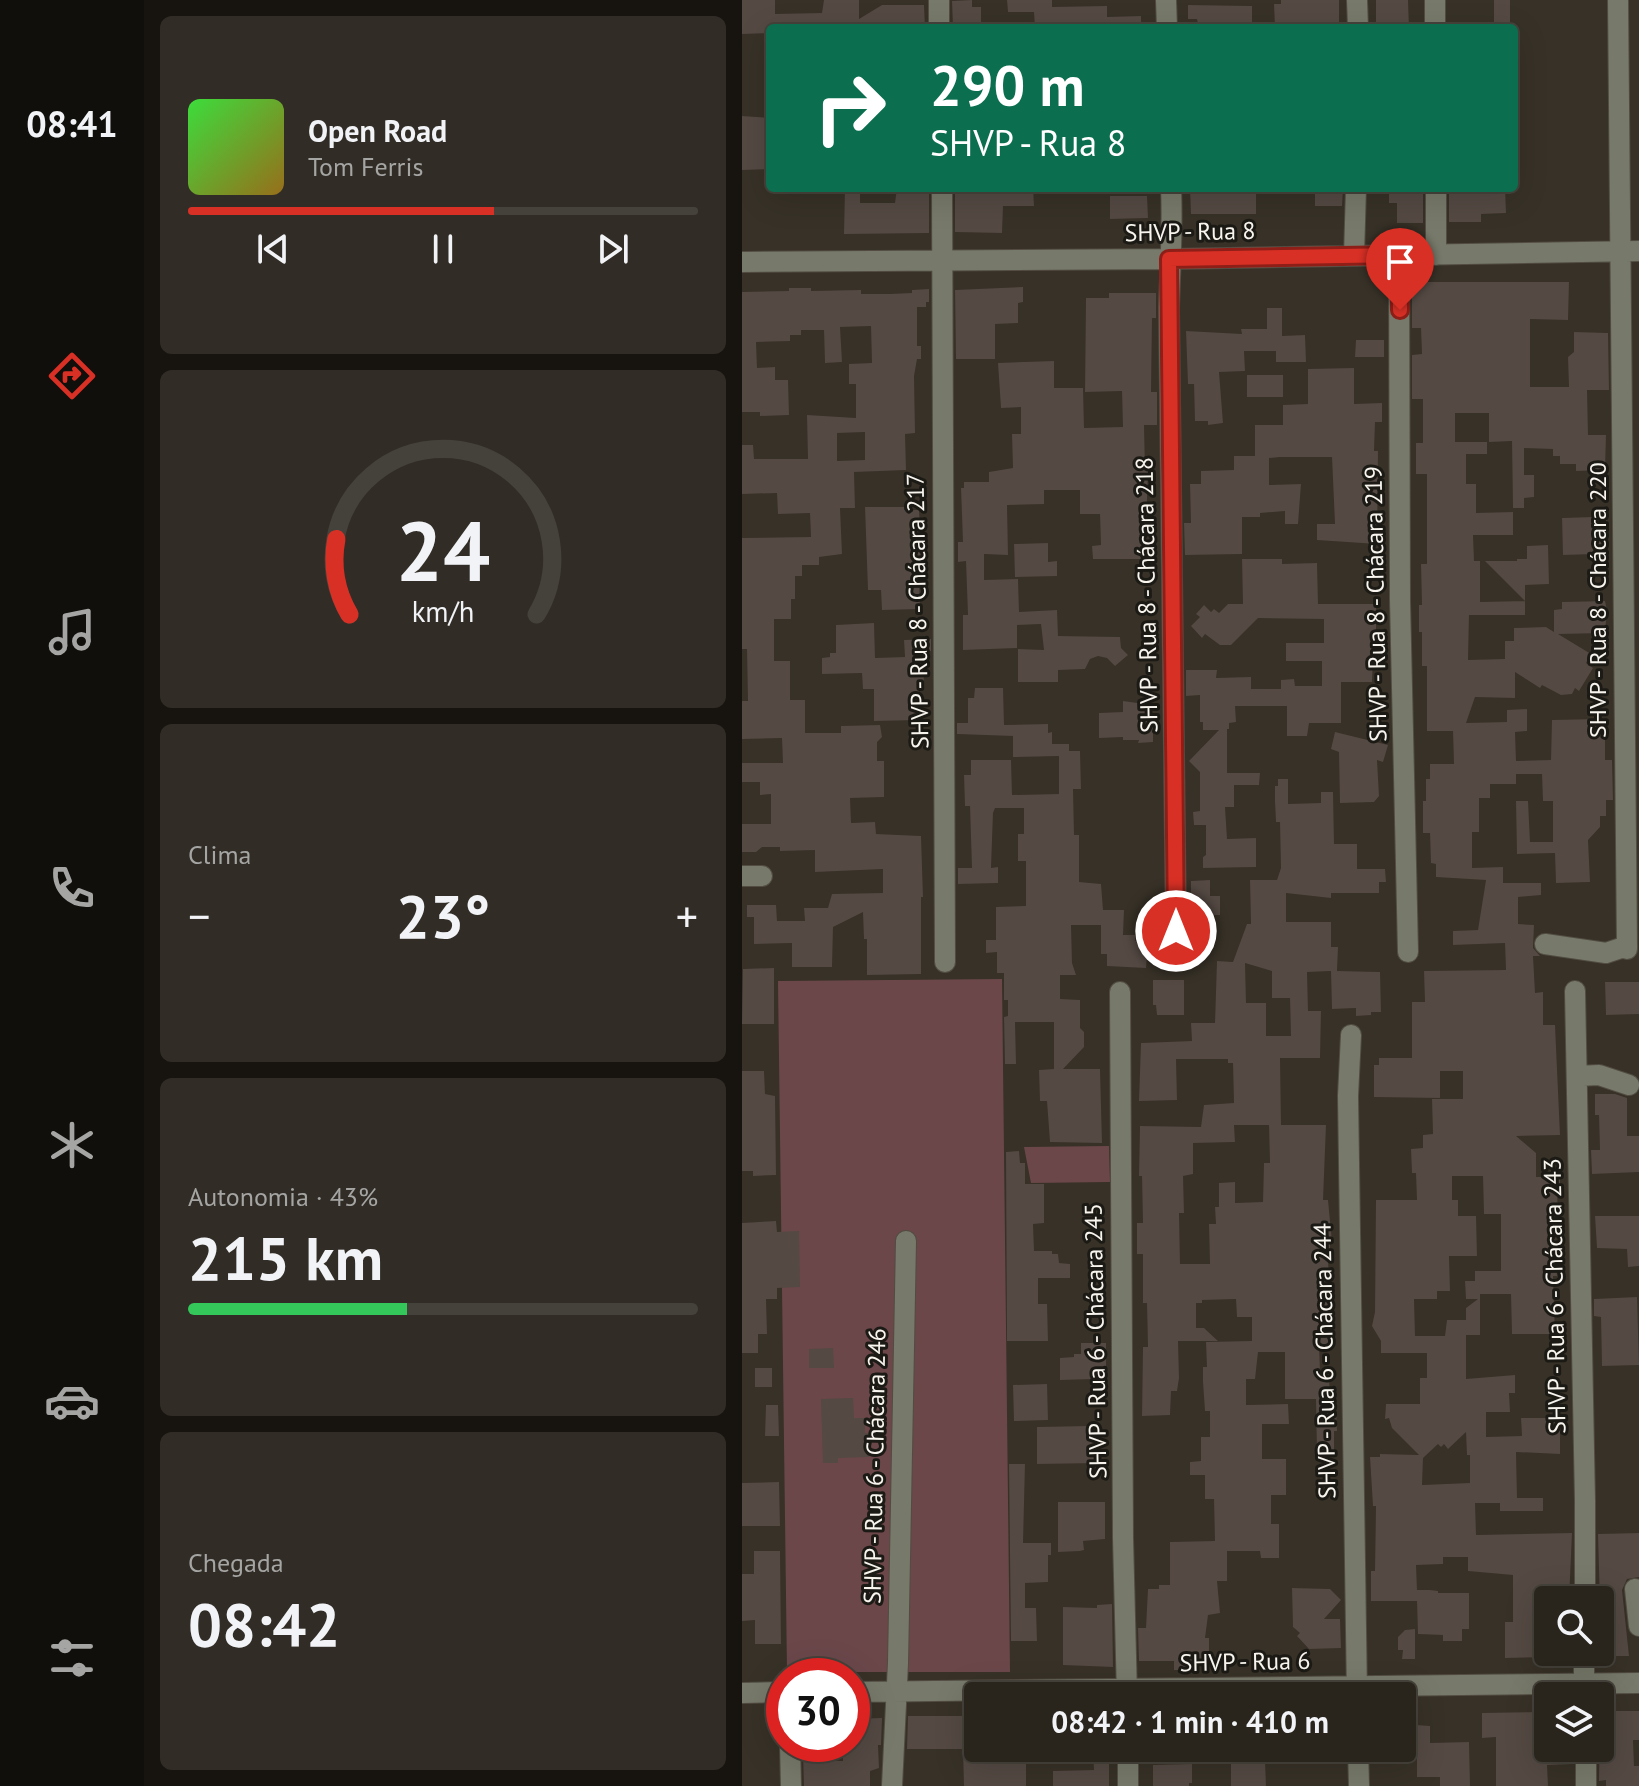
<!DOCTYPE html>
<html lang="pt">
<meta charset="utf-8">
<style>
body{margin:0;font-family:"PT Sans",sans-serif;background:#312d26;color:#f1f3f6;height:100vh;display:flex;flex-direction:column;font-size:30px;white-space:nowrap}
*{box-sizing:border-box;margin:0}
p{font-size:26px;color:#a5a5a4}
.icon{flex:none;width:44px;height:44px;fill:none;stroke:currentColor;stroke-width:2;stroke-linecap:round;stroke-linejoin:round}
.map{position:relative;flex:1;overflow:hidden}
.panel{display:flex;flex-direction:column;gap:16px;padding:16px;background:#171410;width:598px}
.panel>*{flex:none}
.guide{position:absolute;left:24px;top:24px;width:752px;height:168px;border-radius:8px;box-shadow:0 8px 32px #0002,0 0 0 2px #45423b;background:#0b6e4f;color:#fff;overflow:hidden}
.controls{position:absolute;left:792px;top:1586px;display:grid;gap:16px}
.controls a{display:grid;place-items:center;width:80px;height:80px;border-radius:8px;background:#29251d;box-shadow:0 8px 32px #0002,0 0 0 2px #45423b;font-size:40px}
.speed{position:absolute;left:24px;top:1658px;display:flex;gap:16px;font-size:40px;font-weight:700;text-align:center}
.speed>*{display:grid;place-content:center;width:104px;height:104px;border-radius:50%;background:#29251d;box-shadow:0 8px 32px #0002,0 0 0 2px #45423b;line-height:1}
.speed .limit{border:12px solid #d22;background:#fff;color:#111}
.pin{position:absolute;display:grid;place-items:center;width:68px;height:68px;color:#fff;margin:-82px -34px;border-radius:50% 50% 50% 0;rotate:-45deg;box-shadow:0 0 8px #0007}
.pin .icon{rotate:45deg}
.me{position:absolute;width:88px;margin:-44px;rotate:0deg;stroke-linejoin:round;filter:drop-shadow(0 0 6px #0008)}
.turn{display:flex;align-items:center;gap:28px;height:168px;padding:0 32px;font-size:36px}
.turn .icon{width:104px;height:104px;stroke-width:2.5}
.turn b{display:block;font-size:56px;line-height:68px}
.big{font-size:60px;font-weight:700;line-height:1.1}
.panel .widget{flex:1;display:flex;flex-direction:column;justify-content:center;gap:12px;min-width:0;padding:0 28px;border-radius:12px;background:#312d26}
.panel .dial{align-items:center;gap:0}
.dial svg{height:208px;overflow:visible;fill:none;stroke:#45423b;stroke-width:7;stroke-linecap:round;text-anchor:middle}
.dial text{fill:#f1f3f6;stroke:none}
.song{display:flex;align-items:center;gap:24px}
.cover{width:96px;height:96px;border-radius:12px;background:linear-gradient(135deg,hsl(120 70% 55%),hsl(40 70% 35%))}
.played{height:8px;border-radius:4px;background:linear-gradient(90deg,#d93025 60%,#45423b 60%)}
.keys{display:flex;justify-content:space-around;direction:ltr}
.heat{display:flex;justify-content:space-between;align-items:center;font-size:44px;direction:ltr}
.charge{height:12px;border-radius:6px;background:linear-gradient(90deg,#34c759 43%,#45423b 0)}
.trip{position:absolute;left:222px;top:1682px;width:452px;height:80px;border-radius:8px;background:#29251d;box-shadow:0 8px 32px #0002,0 0 0 2px #45423b;font-weight:700;line-height:80px;text-align:center}
main{display:flex;flex:1;min-height:0}
.menu{display:flex;flex-direction:column;width:144px;justify-content:space-around;align-items:center;background:#100f0c;color:#a5a5a4}
.menu .icon{width:56px;height:56px}
.menu .on{color:#d93025}
.menu b{font-size:36px;color:#f1f3f6}
.map>svg:first-child{display:block}
.green{fill:#6b474a}
.building{fill:#544943;fill-rule:evenodd}
.lines{fill:none;stroke-linecap:round;stroke-linejoin:round}
.minor-casing{stroke:#524c43;stroke-width:22}
.minor{stroke:#777a6a;stroke-width:20}
.route-casing{stroke:#8d1f18;stroke-width:20}
.route{stroke:#d93025;stroke-width:14}
.labels{text-anchor:middle;stroke-width:6;stroke-linejoin:round;paint-order:stroke}
.street-label{font-size:24px;fill:#f8f4ee;stroke:#1c1a15}
</style>
<main>
<nav class="menu">
<b>08:41</b>
<svg class="icon on" aria-label="directions" viewBox="0 0 24 24"><path d="M12 3l9 9-9 9-9-9zM9 14v-3h6M13 9l2 2-2 2"/></svg>
<svg class="icon" aria-label="music" viewBox="0 0 24 24"><path d="M9 18V5l10-2v13"/><circle cx="6" cy="18" r="3"/><circle cx="16" cy="16" r="3"/></svg>
<svg class="icon" aria-label="phone" viewBox="0 0 24 24"><path d="M5 4h4l2 5-3 2q2 4 5 5l2-3 5 2v4C11 20 4 13 5 4z"/></svg>
<svg class="icon" aria-label="climate" viewBox="0 0 24 24"><path d="M12 3v18M4 7l16 10M4 17L20 7"/></svg>
<svg class="icon" aria-label="car" viewBox="0 0 24 24"><path d="M5 17H2v-5l4-1 3-4h7l3 4 3 1v5h-3M9 17h6M6 11h13"/><circle cx="7" cy="17" r="2"/><circle cx="17" cy="17" r="2"/></svg>
<svg class="icon" aria-label="filters" viewBox="0 0 24 24"><path d="M4 7h16M4 17h16"/><circle cx="9" cy="7" r="2"/><circle cx="15" cy="17" r="2"/></svg>
</nav>
<section class="panel">
<div class="widget">
<div class="song"><i class="cover"></i><div><b>Open Road</b><p>Tom Ferris</p></div></div>
<div class="played"></div>
<div class="keys"><svg class="icon" aria-label="previous" viewBox="0 0 24 24"><path d="M18 5L8 12l10 7zM5 5v14"/></svg><svg class="icon" aria-label="pause" viewBox="0 0 24 24"><path d="M8 5v14M16 5v14"/></svg><svg class="icon" aria-label="next" viewBox="0 0 24 24"><path d="M6 5l10 7-10 7zM19 5v14"/></svg></div>
</div>
<div class="widget dial"><svg viewBox="0 0 100 80">
<path d="M14 69A42 42 0 1 1 86 69"/>
<path d="M14 69A42 42 0 0 1 9 40" stroke="#d93025"/>
<text x="50" y="56" font-size="32" font-weight="700">24</text>
<text x="50" y="72" font-size="11">km/h</text>
</svg></div>
<div class="widget"><p>Clima</p>
<div class="heat"><a>−</a><b class="big">23°</b><a>+</a></div>
</div>
<div class="widget"><p>Autonomia · 43%</p><b class="big">215 km</b><div class="charge"></div></div>
<div class="widget"><p>Chegada</p><b class="big">08:42</b></div>
</section>
<div class="map">
<svg width="897" height="1786" viewBox="0 0 897 1786">
<rect width="100%" height="100%" fill="#373127"/>
<path class="green" d="M260,979L268,1672H45L36,981Z
M367,1146L368,1182L289,1183L282,1147Z"/>
<path class="building" d="M0,0H33V14L80,13L82,0H117V19L140,5H182L183,28L96,25V28H28V33L0,34Z
M230,0V7H239V28H211L210,1Z
M265,0H310V7L365,6V17L399,16V28H293L292,12H266Z
M539,0H597V28H533L532,4H539Z
M634,0H666L667,28H634Z
M752,0H768V28H752Z
M446,5L510,6V28H457L455,19H446Z
M0,116L28,118V169L0,170Z
M103,188H118V203H153L155,188H187V233L102,234Z
M241,188H291L292,206H261L260,233L213,232V190H241Z
M448,188H514V214H449Z
M573,188H601L600,206H573Z
M647,188H681V223H655V203H647Z
M707,188H763L764,213L739,214V222H707Z
M368,196H405L406,218L368,219Z
M670,282H827L826,320L788,319V387H827L826,357L832,352V332L866,333L867,390H845L846,435H864L863,470L834,471V464H818V456H811V449L782,448V475H792V497L782,498V508H771L770,441L747,442V413H713V442H745V454H724V484H734V513L771,512V535H731L732,561H738V602L783,601L743,561H775V559H785V546L806,545L807,584L783,585V615H727L726,660L763,659V641H772V628L804,627L812,632V610L820,609V602L863,601L865,610L863,633L816,634L849,654L844,663L851,668L837,691L833,688L830,694L819,695L800,685L798,688L773,672V698L733,697L724,723L765,722V710L785,709V731L773,732L774,761L809,760L810,720L856,719V725H863V760H870L871,800H864V816H858V827L846,840L848,882L814,883L813,853L775,854L774,801H786L788,842H811V801H801L800,774H774V784H748V798H737V832H730V868L761,867V883H799V895L776,897V924L792,925L791,948L798,956H791L793,993L801,992V1025H813L818,1135L774,1136L794,1153V1177H818V1190H815L816,1215H812L815,1276H811L813,1334H770L769,1294H738V1335H724V1379L773,1375V1393H767L768,1412H744V1437L780,1436L779,1418H805V1422L818,1421V1454L774,1452L775,1498H801V1511H758V1503H733L734,1535L830,1533L827,1600H806V1657L763,1658V1622H771V1575L726,1571V1557H701V1564L674,1565L675,1590H688L696,1591V1593H727V1629H720V1641H701V1635L676,1634L675,1601H629V1571H633L634,1506H631L628,1457H638V1454L677,1455L650,1428L647,1418L643,1419L644,1404H678V1378H685V1353H639V1341L630,1326L633,1312L634,1200H675L674,1173H670L669,1149L681,1148V1135L691,1134L690,1099H721V1071H698V1098L632,1097V1065H637V1058H670V1002H683L682,971L764,970L763,943L711,945V931L736,930L744,880L694,877V864L689,863L688,833H681V801H684V779H688V764H712L711,731H685V666H680V632H677V605H680L679,564H685V474H674V443H681V399H670V355L680,354L679,328H670ZM710,1176H741L742,1214H759V1271H733V1281H723L724,1299H736L724,1308V1320H705L703,1336H673L672,1299H695V1291H708L707,1256H735L734,1216H716V1200H710ZM724,1432L725,1455H728V1483L680,1485L681,1458L696,1444L699,1447L702,1444L706,1449Z
M281,287V302L276,303V323L253,324V359H214L213,290Z
M47,288H69V291L119,290V294H148L170,293V290L187,289V302H184V307H175V346H179V359H175L172,376L173,433L163,434L164,470L112,472L113,508H98L100,554L77,557V565H60V576H53V599H49V619H32V661H48V700H63V733H99V726L138,725L140,737L135,742V761H142V797L108,798L109,823L133,822L134,834L179,836L181,897H179V974L125,975V939H122L121,912L91,927L90,967H50V943L12,944V917H5V905H34L35,921H63L62,908H86L90,894L141,893V869L73,872V850L38,851V847H20L14,852H0V824H29V794L18,795V782H0V763H41L40,738L0,739V701H6L5,649H0V538L69,537L68,513L36,514L35,493L0,494V445H11L12,459H66L65,415L114,418V384H107V364L130,363L129,326L98,327L100,362L83,363L82,330H59V335H48V341L14,342L15,368L33,367V380H46L47,415L18,416V412H0V292L47,291ZM123,432V460L95,461V433Z
M367,293H414V318H410L409,392H415V425H402L403,468H406L404,530L405,543H409V559H351L350,546L359,545L358,514H338V490H302V504L265,505L266,555L242,554V580L276,579L277,612L315,610L316,636L378,637L379,648L386,655L373,666L365,658L356,656L348,659L343,669L316,670V682H276V649L302,650L299,624L275,625V648L221,650V615H226L224,561L216,562V542H221L219,488H222V482H247V472L271,468L270,434H279V407L259,408L256,363L312,361V388H341L342,428L381,427L380,391L343,392L344,298H367Z
M525,308H540V336L563,335L564,362H534V351H502L503,371L477,372L481,423L466,425V421H453L452,384H446L444,331L500,334L499,329H525Z
M614,340H642V357H613Z
M612,368V404L640,403V422H633L632,451H636L635,544L575,540V524H593L590,457H538L527,458V485L559,484L556,524H543V511L518,513V517H500V554L443,555L442,523H449L448,484H459V471L492,470V456H513V425H541V405L566,404V369Z
M505,375H541V397H505Z
M123,507H162V510H177L181,576H177L178,609L140,610L139,590H126Z
M851,517H865V549L852,550V554L821,555L820,518Z
M306,543V562L315,561V576L273,577L272,544Z
M500,559H540V564L575,563L576,604H634V659H631L630,682H599V723H567L565,736H545V706H493L494,722L487,723V729H485V773H518L517,785H492V807H483L485,839L514,838V867L461,868V857L464,855V825H452L451,812L458,811V772L447,761L477,730H461V722H458V695L444,696V670H475L474,678L509,677V689H539V680L552,679L553,686H580V661H544V643H582V619L516,618L489,645H478L463,634L460,638L449,626L458,617L454,614L462,605L469,612L472,609L477,613L486,604H501Z
M132,623L133,658L163,657L162,640L189,639V651L181,652L182,687H177V720L132,721V689H121L120,673L80,674V658L88,657V653H94V625Z
M233,688H261L262,725L306,724V733L310,732V744H327V751H338L339,789H331L332,835H337V882L359,884L361,910H382L381,935H393V941H406L404,968L365,966V954H359V925H329L330,963L334,975H318V999L338,1000V1028L342,1032V1047L321,1069H358L360,1143L308,1142L305,1101H298L297,1070L312,1069V1022H273L274,1064H263L262,1017L266,1016V1000H262V973H255V952L244,953V940H254V907L284,906V861H276V834H282V808H253L251,813L249,868L256,867V883L216,884V868H230L228,806H223L222,775H229V760H269L270,795L317,794V756L271,757V736L215,734V723H226V698H232Z
M381,701L403,704L404,720L411,719V742L396,743L397,740H381V737L357,738V713L381,712Z
M593,732L646,745L641,762L635,760L637,796L632,802L598,803L597,752L589,749Z
M536,779H546V804L579,803V792H591L592,844H615V869H643L644,882H637V893H589V898L544,893V922H589V947H596L595,971L638,972L639,1012H629V1015L614,1016V1008L590,1009L589,971L565,972L566,1011H579L578,1058H538L539,1125H584L581,1200H586L590,1242H588V1249L586,1250L588,1344L577,1345L578,1371H587L588,1406H594L595,1431H592V1453L575,1454L574,1399H543V1352H516L513,1379H504V1405L546,1404L547,1424H520V1459H544V1495H529V1524H537V1558H519L518,1551H485V1581H475L478,1613L466,1615L463,1638H467V1661L446,1662V1670H432V1661H397L396,1628H404L406,1589H417V1585H428V1542L473,1541L472,1499H463V1475H448V1462L459,1461V1437H468V1411H463L461,1382V1367H465L464,1342L510,1341V1317H495L494,1299L460,1300V1303H454V1328H462L476,1341H436L437,1378L435,1391H429L428,1415L400,1416L401,1347H406L405,1303H401V1254H395V1223H401L400,1176H397L398,1126L459,1127L462,1105L492,1103L491,1063H486V1059H434L435,1100L397,1101L399,1043L450,1041L449,1023H473L475,961L491,962L505,924H509L508,880H535L539,868L538,822H534L533,801V786H536ZM503,963L530,971V998H548L549,1036H524V1003H504ZM492,1125H527L528,1163H522L521,1202L493,1203V1182L477,1183V1207H473L474,1224H467L468,1264H438L437,1213H442L441,1176L451,1174V1143L493,1142Z
M468,880V896H478V915H449V881Z
M32,968V1024H0L1,969Z
M411,980H442V1015H415L414,1005H411Z
M863,982H897V1014L864,1015Z
M0,1071H22L23,1094L33,1096L34,1175L11,1176V1171H0Z
M853,1094H873L885,1098V1136H897V1172L850,1174L849,1150H858L857,1115H853Z
M277,1151L278,1163H283V1184H302V1223L291,1224L292,1251H310V1254H316L317,1263L328,1264V1278H296V1304H305L306,1341H265L264,1152Z
M853,1216H897V1266L886,1267L885,1249L855,1248Z
M34,1221L35,1232L57,1231L58,1287L35,1288V1299H24L25,1334H16V1353H0V1223Z
M895,1297L897,1365L860,1366L859,1317L852,1316V1299Z
M339,1343H364V1383H352V1379L318,1380V1358L332,1357V1354H339Z
M91,1348L92,1368H67V1349Z
M13,1368H30V1387H13Z
M305,1384L306,1420L272,1421L271,1385Z
M111,1398L112,1418H123V1433H127V1457L96,1458V1463H81L79,1399Z
M24,1405H36L37,1436H23Z
M346,1426L345,1441L355,1440V1445H358L359,1463L295,1464V1427Z
M267,1464H283L281,1543H309V1555H306V1582L283,1583V1608H294L295,1641H269Z
M37,1482L38,1526H0V1483Z
M316,1502H363V1539L341,1541L342,1550L338,1551L316,1552Z
M897,1533V1577L885,1579L880,1590L887,1656H858V1630H869L870,1604H858L856,1534Z
M12,1551H38L39,1644H13V1620L0,1621V1574H12Z
M550,1588L588,1589L599,1600L582,1619H598L599,1648L567,1649L555,1636L558,1633L551,1627Z
M370,1604L371,1667L321,1665V1607L355,1608V1605Z
M673,1629V1659H660L661,1650H656V1637L663,1630Z
M858,1711H897V1740H891L892,1766H897V1786H864V1780L857,1781Z
M806,1712V1748H831V1764L805,1765L806,1786H754V1737L740,1738V1713Z
M166,1716H232L233,1750L259,1749V1752H270V1763H284V1786H222L221,1749H165Z
M140,1718L139,1745H136L137,1768L128,1771V1786H62L61,1753L72,1752V1761H101V1744H110V1719Z
M660,1724L688,1726V1743L727,1742L728,1786H698V1777H675V1758H660Z
M351,1748H367V1786H311V1771L352,1770Z
M458,1748H511V1761H523L524,1786H489V1759L458,1760Z
M450,1764V1783H447V1786H411V1765Z"/>
<g class="lines">
<defs>
<path id="minor" d="M197,0V28
M424,0L425,28
M615,0L616,28
M693,0V28
M876,0L885,949
M200,188L203,962
M429,188C431,228 428,268 427,308L434,931
M657,255L658,600L666,952
M694,255V188
M612,256L614,188
M0,262L427,259L897,251
M0,876H20
M803,944L864,953L885,946
M833,991L843,1501V1600
M378,992L381,1538L385,1696
M609,1035L606,1096L615,1696
M835,1076L857,1075L887,1085
M893,1589L897,1626
M110,1692L897,1683
M0,1693L42,1692
M842,1696V1652
M48,1744L49,1786
M386,1748V1786
M616,1748L617,1786
M844,1748V1786
M150,1786L156,1663L164,1241"/>
</defs>
<use href="#minor" class="minor-casing"/>
<use href="#minor" class="minor"/>
</g>
<g class="lines">
<defs>
<path id="route" d="M434,931L427,259L657,255L658,310"/>
</defs>
<use href="#route" class="route-casing"/>
<use href="#route" class="route"/>
</g>
<g class="labels">
<g class="street-label">
<text transform="translate(448 232) rotate(-1)" y="8">SHVP - Rua 8</text>
<text transform="translate(405 595) rotate(-91)" y="8">SHVP - Rua 8 - Chácara 218</text>
<text transform="translate(856 600) rotate(-90)" y="8">SHVP - Rua 8 - Chácara 220</text>
<text transform="translate(634 604) rotate(-91)" y="8">SHVP - Rua 8 - Chácara 219</text>
<text transform="translate(176 611) rotate(-91)" y="8">SHVP - Rua 8 - Chácara 217</text>
<text transform="translate(813 1296) rotate(-91)" y="8">SHVP - Rua 6 - Chácara 243</text>
<text transform="translate(354 1341) rotate(-91)" y="8">SHVP - Rua 6 - Chácara 245</text>
<text transform="translate(583 1361) rotate(-91)" y="8">SHVP - Rua 6 - Chácara 244</text>
<text transform="translate(133 1466) rotate(-89)" y="8">SHVP - Rua 6 - Chácara 246</text>
<text transform="translate(503 1662) rotate(-1)" y="8">SHVP - Rua 6</text>
</g>
</g>
</svg>
<div class="controls">
<a><svg class="icon" aria-label="search" viewBox="0 0 24 24"><circle cx="10" cy="10" r="6"/><path d="M15 15l6 6"/></svg></a>
<a><svg class="icon" aria-label="layers" viewBox="0 0 24 24"><path d="M12 4l9 5-9 5-9-5zM3 14l9 5 9-5"/></svg></a>
</div>
<div class="speed"><div class="limit">30</div></div>
<div class="pin" style="left:658px;top:310px;background:#d93025"><svg class="icon" aria-label="arrive" viewBox="0 0 24 24"><path d="M6 21V4h12l-3 4 3 4H6"/></svg></div>
<svg class="me" style="left:434px;top:931px" viewBox="-20 -20 40 40"><circle r="17" fill="#d93025" stroke="#fff" stroke-width="3"/><path d="M0-11L8 9 0 5-8 9z" fill="#fff"/></svg>
<div class="trip">08:42 · 1 min · 410 m</div>
<div class="guide">
<div class="turn"><svg class="icon" aria-label="right" viewBox="0 0 24 24"><path d="M7 20v-9h11M14 6l5 5-5 5"/></svg><div><b>290 m</b>SHVP - Rua 8</div></div>
</div>
</div>
</main>
